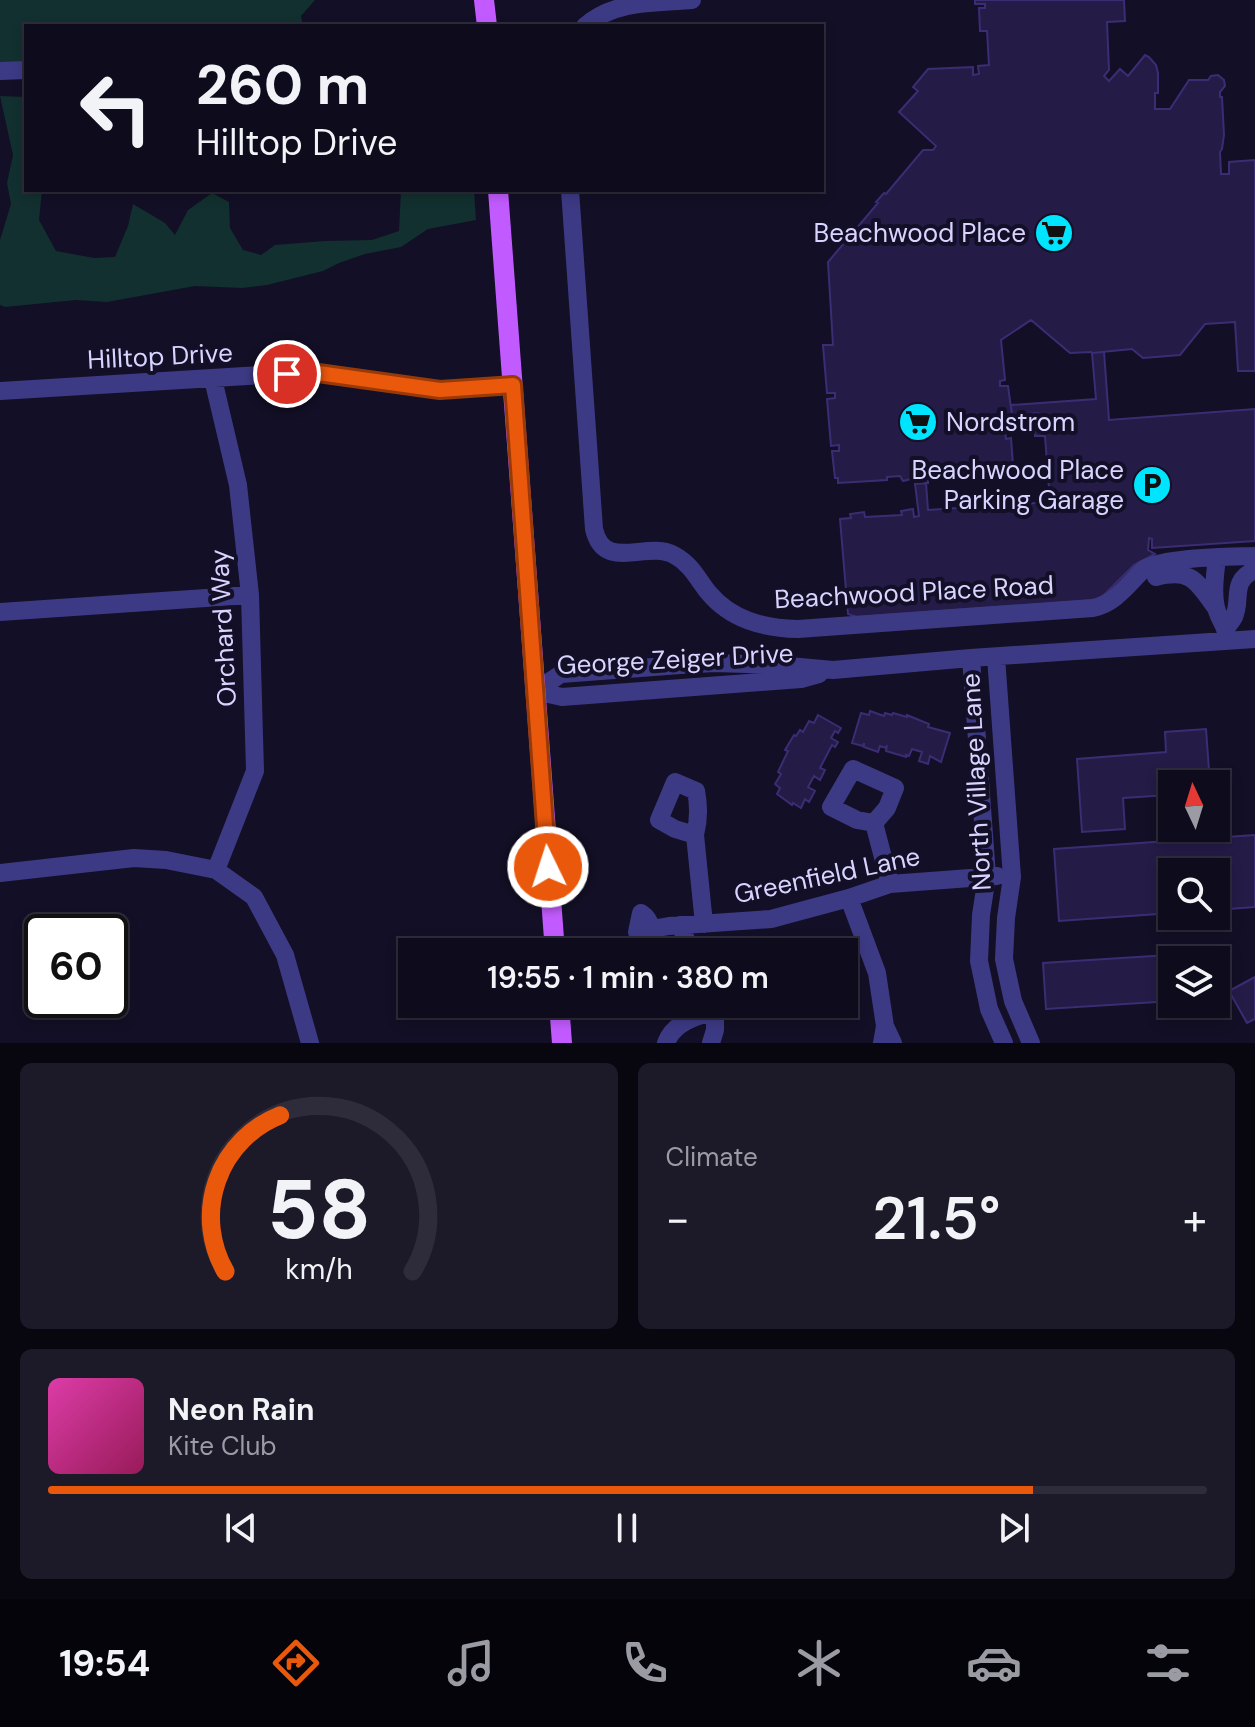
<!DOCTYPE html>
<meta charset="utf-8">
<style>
body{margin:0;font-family:"DM Sans",sans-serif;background:#1c1929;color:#f1f3f6;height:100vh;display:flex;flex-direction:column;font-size:30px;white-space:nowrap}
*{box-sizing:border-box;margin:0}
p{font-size:26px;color:#9b9ba3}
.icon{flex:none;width:44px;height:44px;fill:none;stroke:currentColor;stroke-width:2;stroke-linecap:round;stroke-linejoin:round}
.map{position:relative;height:1043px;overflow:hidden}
.panel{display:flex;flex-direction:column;gap:20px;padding:20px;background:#08060f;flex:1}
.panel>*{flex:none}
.guide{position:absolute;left:24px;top:24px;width:800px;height:168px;border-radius:0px;box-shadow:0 4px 12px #0003,0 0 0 2px #2e2b3b;background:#0e0b1c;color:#f1f3f6;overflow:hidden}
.needle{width:52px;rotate:356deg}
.controls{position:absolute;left:1158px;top:770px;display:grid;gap:16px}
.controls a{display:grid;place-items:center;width:72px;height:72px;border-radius:0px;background:#0e0b1c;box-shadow:0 4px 12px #0003,0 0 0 2px #2e2b3b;font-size:40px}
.speed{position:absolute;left:24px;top:914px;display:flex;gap:16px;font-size:40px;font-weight:700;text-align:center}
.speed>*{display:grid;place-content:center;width:104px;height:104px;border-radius:50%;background:#0e0b1c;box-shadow:0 4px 12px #0003,0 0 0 2px #2e2b3b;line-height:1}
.speed .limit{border:4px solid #111;border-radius:12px;background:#fff;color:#111}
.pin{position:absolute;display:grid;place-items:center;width:68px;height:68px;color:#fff;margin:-34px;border:4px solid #fff;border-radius:50%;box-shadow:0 2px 8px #0007}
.me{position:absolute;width:88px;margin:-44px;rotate:356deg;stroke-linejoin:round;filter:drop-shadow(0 0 6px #0008)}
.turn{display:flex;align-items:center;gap:28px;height:168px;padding:0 40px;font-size:36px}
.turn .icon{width:104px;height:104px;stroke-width:2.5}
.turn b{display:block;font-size:56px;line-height:68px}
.big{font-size:60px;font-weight:600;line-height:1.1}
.panel .widget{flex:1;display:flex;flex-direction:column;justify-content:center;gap:12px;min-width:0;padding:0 28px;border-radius:12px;background:#1c1929}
.panel .dial{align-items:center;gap:0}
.dial svg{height:208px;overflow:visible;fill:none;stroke:#2e2b3b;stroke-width:7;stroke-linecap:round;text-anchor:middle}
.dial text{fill:#f1f3f6;stroke:none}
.song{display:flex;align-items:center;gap:24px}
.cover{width:96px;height:96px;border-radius:12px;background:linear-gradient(135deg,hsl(320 70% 55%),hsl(330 70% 35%))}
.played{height:8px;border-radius:4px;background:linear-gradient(90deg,#ea580c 85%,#2e2b3b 85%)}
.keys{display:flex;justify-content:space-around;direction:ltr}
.heat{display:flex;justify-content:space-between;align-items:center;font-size:44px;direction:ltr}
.panel .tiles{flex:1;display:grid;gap:20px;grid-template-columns:1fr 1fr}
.widget:last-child{grid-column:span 2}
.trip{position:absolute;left:398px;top:938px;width:460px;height:80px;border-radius:0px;background:#0e0b1c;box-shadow:0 4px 12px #0003,0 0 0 2px #2e2b3b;font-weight:600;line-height:80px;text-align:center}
.tabs{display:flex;height:128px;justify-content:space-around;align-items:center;background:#06040b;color:#9b9ba3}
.tabs .icon{width:56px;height:56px}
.tabs .selected{color:#ea580c}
.tabs b{font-size:36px;color:#f1f3f6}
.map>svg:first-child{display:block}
.green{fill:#12302f}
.building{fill:#241b47;stroke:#3b2d73;stroke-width:2}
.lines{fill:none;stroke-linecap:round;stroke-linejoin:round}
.minor{stroke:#3d3a85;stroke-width:18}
.major{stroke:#c25bff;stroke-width:20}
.route-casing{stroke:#983908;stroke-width:20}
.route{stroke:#ea580c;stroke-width:14}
.labels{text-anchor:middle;stroke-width:8;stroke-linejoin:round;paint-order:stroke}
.poi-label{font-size:26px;fill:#d9d4ff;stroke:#130f26;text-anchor:end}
.street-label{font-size:26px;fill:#d9d4ff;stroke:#130f26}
</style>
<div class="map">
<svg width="1255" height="1043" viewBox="0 0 1255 1043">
<rect width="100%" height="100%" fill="#130f26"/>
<path class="green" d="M0,0H315L301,16L303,26H26V70L0,71Z
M0,96L26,97V190H42L39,220L56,251L94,258L115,257L128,226L133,204L165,223L175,235L188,210L212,193L229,202L230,228L243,250L261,255L275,245L325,241L372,240L399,231L401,190H474L476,220L428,229L401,247L365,254L339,263L323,271L267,285L242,288L195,286L107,302L76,300L5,307L0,305V240L11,204L7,183L13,155Z"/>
<path class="building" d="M975,0H1124L1125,21L1107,22L1109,70L1104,76L1109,81L1120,69L1128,76L1145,55L1149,57L1156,65L1158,73V93H1155V109H1170L1189,80H1208L1211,76L1218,75L1224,80L1225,86L1220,92V97H1222L1224,135L1222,149L1220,152L1221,174H1229V162L1255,160V371H1238L1235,322L1205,324L1180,355L1143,358L1132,349L1092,353L1091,352L1070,353L1031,320L1001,340L1005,380L1000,381V386H1008L1012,415L1011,417L1012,432H1005L1006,439L1011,438L1013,465H1007V470L955,474L954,472H948L949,475L936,476V479L929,480L928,477V483L915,484V478L903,481L900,476L887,477V480L838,483V478H835L832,451H839V445L831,446L827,399L835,398V393H827L823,345H833L828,262L878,203L876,202L884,193L886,194L923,150H933L936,146L899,112L918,91L913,87L928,69L973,67V75L979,74L978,66L989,65L987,31H980L979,8H985V4H975Z
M1104,352L1109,420L1255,409V541L1152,548V539L1149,538L1148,550L1155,554L1134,565L1102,597L1096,600L857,617L848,614L840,519L851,518L850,514L864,512L865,517L902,515L901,511L913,509L914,517L919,516L915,484L926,483L928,510L1050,502L1045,436H1035L1033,418H1039L1038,413L1012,415L1011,405L1096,399L1092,353Z
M870,711L884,716L885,713L892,715L893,713L907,717V715L929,724L928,727L950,733L941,762L930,756L928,764L919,761L922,752L912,749L909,756L906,755V757L886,751L887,745L886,748L880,746L878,752L864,747V743L863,746L852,743L861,713L869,715Z
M818,715L841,728L838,733L835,731L831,738L838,742L835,747L832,745L820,768L825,770L820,780L814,776L808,787L815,791L809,802L805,799L801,808L793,803L792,805L777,794L780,788L775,784L781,774L778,772L788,751L785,750L794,735L796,736L800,730L803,732L809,721L814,723Z
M1206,729L1210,784H1172V828H1213L1214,837L1172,840L1169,795L1123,798L1125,829L1082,832L1077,759L1166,752L1165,732Z
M1255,835V907L1216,910V872H1172V913L1059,921L1054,849Z
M1184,954V960H1172V1001L1046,1009L1043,963Z
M1255,977V1019L1247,1023L1229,991Z"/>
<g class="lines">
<path class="minor" d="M585,26C615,0 655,3 692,0
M0,71L26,70
M570,190L594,529C604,573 647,540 674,555C691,564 697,578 708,592C731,620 763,628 798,629L1093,608C1116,603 1128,584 1144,569C1166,557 1228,557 1255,556
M213,379L238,485L250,595L255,771L216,870
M0,391L311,372L440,390L513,385
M1217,558C1215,574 1212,596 1217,611C1222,625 1226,625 1227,641
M1156,577C1192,568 1197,582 1216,608
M0,612L250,595
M1226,628C1229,624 1232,621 1234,617C1242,599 1230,581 1255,570
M996,657L1012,877L1006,918L1004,959L1013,1001L1031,1043
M971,658L987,876L981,915L979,961L989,1009L1004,1043
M535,691L561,674L680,665L714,663L778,665L833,670L971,658L1255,639
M535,691L562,697L801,679L819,674
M853,769L895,788L887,808L874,823L857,820L831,807Z
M675,782L696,791C699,806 699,820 695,835L675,829L659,820Z
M874,823L890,884
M695,835L704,924
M0,873L134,858L166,860L216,870L254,897L285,955L310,1043
M849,898L877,973L885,1026
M641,913C653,921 652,932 650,946H643L637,932Z
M680,925L691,952
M652,929L669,926L771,919L849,898L890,884L997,876
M666,1043C673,1023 696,1016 715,1011V1030L711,1043
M882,1043L885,1026L893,1043"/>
<path class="major" d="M484,0L487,26
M498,190L555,952
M559,1004L562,1043"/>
</g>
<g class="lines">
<defs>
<path id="route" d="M287,374L311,372L440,390L513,385L548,867"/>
</defs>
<use href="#route" class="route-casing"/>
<use href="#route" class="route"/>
</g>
<defs>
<symbol id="supermarket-disc" viewBox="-11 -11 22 22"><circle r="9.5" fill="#00e5ff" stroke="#130f26"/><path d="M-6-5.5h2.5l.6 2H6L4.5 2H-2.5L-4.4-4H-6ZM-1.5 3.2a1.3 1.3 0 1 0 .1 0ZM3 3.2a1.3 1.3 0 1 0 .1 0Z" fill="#111"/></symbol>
<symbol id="parking-disc" viewBox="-11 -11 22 22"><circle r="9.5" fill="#00e5ff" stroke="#130f26"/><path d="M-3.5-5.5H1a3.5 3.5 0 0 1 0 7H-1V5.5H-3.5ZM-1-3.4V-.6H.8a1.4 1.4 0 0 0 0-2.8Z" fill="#111"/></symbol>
</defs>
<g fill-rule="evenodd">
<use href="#supermarket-disc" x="1032" y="211" width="44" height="44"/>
<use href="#supermarket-disc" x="896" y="400" width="44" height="44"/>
<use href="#parking-disc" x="1130" y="463" width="44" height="44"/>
</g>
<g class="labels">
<g class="poi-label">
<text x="1026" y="242">Beachwood Place</text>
<text x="946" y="431" text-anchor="start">Nordstrom</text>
<text x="1124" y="479">Beachwood Place<tspan x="1124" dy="30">Parking Garage</tspan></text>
</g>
<g class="street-label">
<text transform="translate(160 356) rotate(-3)" y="9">Hilltop Drive</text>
<text transform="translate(914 592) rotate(-3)" y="9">Beachwood Place Road</text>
<text transform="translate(223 628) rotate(-93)" y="9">Orchard Way</text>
<text transform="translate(675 659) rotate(-3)" y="9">George Zeiger Drive</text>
<text transform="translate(976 782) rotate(-93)" y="9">North Village Lane</text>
<text transform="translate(827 875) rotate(-12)" y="9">Greenfield Lane</text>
</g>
</g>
</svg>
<div class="controls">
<a><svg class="needle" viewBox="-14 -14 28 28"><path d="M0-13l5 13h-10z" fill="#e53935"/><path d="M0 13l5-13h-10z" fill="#9b9ba3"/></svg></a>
<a><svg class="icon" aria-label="search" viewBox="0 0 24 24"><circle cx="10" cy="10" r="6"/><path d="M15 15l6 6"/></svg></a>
<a><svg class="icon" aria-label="layers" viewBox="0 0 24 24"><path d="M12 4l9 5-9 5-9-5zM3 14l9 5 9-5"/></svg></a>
</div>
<div class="speed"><div class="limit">60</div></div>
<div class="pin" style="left:287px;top:374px;background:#d93025"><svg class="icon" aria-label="arrive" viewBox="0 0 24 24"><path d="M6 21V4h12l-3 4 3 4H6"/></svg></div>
<svg class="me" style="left:548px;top:867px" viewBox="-20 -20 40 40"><circle r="17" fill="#ea580c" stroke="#fff" stroke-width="3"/><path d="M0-11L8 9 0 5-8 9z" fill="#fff"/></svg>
<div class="trip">19:55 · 1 min · 380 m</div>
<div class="guide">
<div class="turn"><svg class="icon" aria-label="left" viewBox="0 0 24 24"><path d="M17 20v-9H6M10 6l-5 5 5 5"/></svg><div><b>260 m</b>Hilltop Drive</div></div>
</div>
</div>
<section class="panel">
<div class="tiles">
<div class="widget dial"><svg viewBox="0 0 100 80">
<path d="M14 69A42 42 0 1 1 86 69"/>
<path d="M14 69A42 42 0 0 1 35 9" stroke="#ea580c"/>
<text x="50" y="56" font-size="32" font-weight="700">58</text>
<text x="50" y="72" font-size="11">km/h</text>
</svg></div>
<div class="widget"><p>Climate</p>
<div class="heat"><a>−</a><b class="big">21.5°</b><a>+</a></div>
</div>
<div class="widget">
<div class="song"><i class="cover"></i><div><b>Neon Rain</b><p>Kite Club</p></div></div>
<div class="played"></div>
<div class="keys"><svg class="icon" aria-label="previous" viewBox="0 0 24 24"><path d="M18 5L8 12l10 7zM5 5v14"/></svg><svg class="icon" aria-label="pause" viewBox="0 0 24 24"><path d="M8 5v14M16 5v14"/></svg><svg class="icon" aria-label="next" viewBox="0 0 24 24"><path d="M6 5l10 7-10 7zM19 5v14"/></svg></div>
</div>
</div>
</section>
<nav class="tabs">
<b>19:54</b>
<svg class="icon selected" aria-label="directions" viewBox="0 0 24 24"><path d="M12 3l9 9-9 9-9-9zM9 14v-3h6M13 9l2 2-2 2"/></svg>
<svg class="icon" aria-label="music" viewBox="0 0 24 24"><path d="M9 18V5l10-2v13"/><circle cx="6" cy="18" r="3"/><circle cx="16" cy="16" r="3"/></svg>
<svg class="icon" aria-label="phone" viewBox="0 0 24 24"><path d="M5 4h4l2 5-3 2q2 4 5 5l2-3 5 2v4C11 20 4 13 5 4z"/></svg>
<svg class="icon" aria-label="climate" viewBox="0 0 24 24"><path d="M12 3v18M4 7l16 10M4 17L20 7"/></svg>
<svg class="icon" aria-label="car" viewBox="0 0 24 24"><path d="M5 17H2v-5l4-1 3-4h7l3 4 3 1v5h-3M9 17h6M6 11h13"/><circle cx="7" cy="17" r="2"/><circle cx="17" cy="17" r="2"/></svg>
<svg class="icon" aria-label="filters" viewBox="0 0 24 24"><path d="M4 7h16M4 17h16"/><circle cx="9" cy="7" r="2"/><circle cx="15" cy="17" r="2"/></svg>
</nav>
